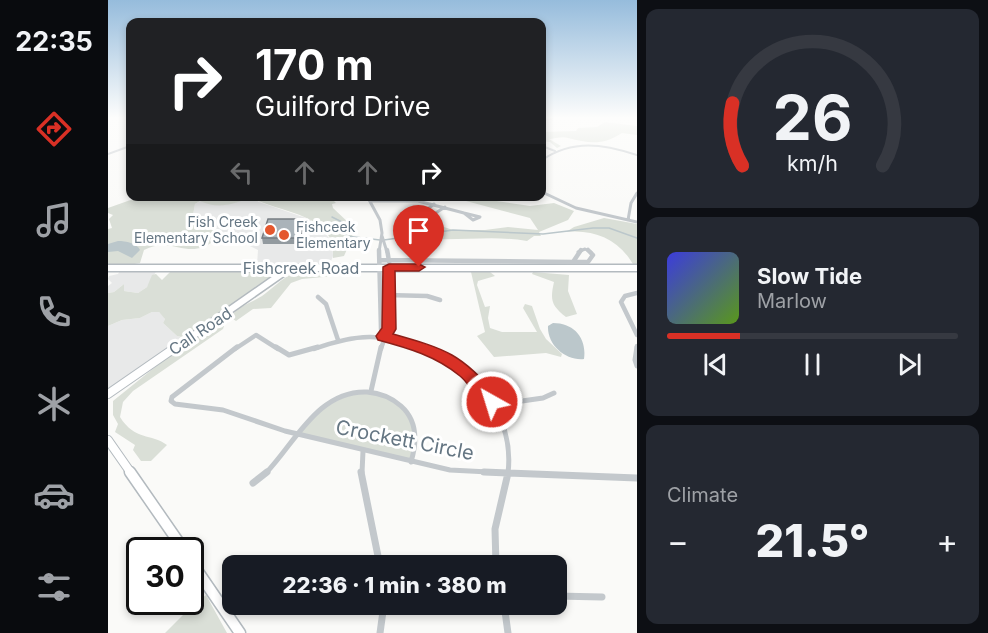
<!DOCTYPE html>
<meta charset="utf-8">
<style>
body{margin:0;font-family:Inter,sans-serif;background:#242831;color:#f1f3f6;height:100vh;display:flex;flex-direction:column;font-size:22px;white-space:nowrap}
*{box-sizing:border-box;margin:0}
p{font-size:20px;color:#9ea1a6}
.icon{flex:none;width:33px;height:33px;fill:none;stroke:currentColor;stroke-width:2;stroke-linecap:round;stroke-linejoin:round}
.map{position:relative;flex:1;overflow:hidden}
.sheet{display:flex;flex-direction:column;gap:9px;padding:9px;background:#0d0f14;width:351px}
.sheet>*{flex:none}
.guide{position:absolute;left:18px;top:18px;width:420px;height:183px;border-radius:12px;box-shadow:0 3px 9px #0003;background:#202124;color:#fff;overflow:hidden}
.speed{position:absolute;left:18px;top:537px;display:flex;gap:12px;font-size:30px;font-weight:700;text-align:center}
.speed>*{display:grid;place-content:center;width:78px;height:78px;border-radius:50%;background:#171b24;box-shadow:0 3px 9px #0003;line-height:1}
.speed .limit{border:3px solid #111;border-radius:9px;background:#fff;color:#111}
.pin{position:absolute;display:grid;place-items:center;width:51px;height:51px;color:#fff;margin:-62px -26px;border-radius:50% 50% 50% 0;rotate:-45deg;box-shadow:0 0 6px #0007}
.pin .icon{rotate:45deg}
.me{position:absolute;width:66px;margin:-33px;rotate:321deg;stroke-linejoin:round;filter:drop-shadow(0 0 4px #0008)}
.turn{display:flex;align-items:center;gap:21px;height:126px;padding:0 30px;font-size:27px}
.turn .icon{width:78px;height:78px;stroke-width:2.5}
.turn b{display:block;font-size:42px;line-height:51px}
.lanes{display:flex;align-items:center;height:57px;padding:0 30px;background:#0003;justify-content:center;gap:30px;direction:ltr}
.lanes .off{opacity:.35}
.big{font-size:45px;font-weight:800;line-height:1.1}
.sheet .widget{flex:1;display:flex;flex-direction:column;justify-content:center;gap:9px;min-width:0;padding:0 21px;border-radius:12px;background:#242831}
.sheet .dial{align-items:center;gap:0}
.dial svg{height:156px;overflow:visible;fill:none;stroke:#363941;stroke-width:7;stroke-linecap:round;text-anchor:middle}
.dial text{fill:#f1f3f6;stroke:none}
.song{display:flex;align-items:center;gap:18px}
.cover{width:72px;height:72px;border-radius:9px;background:linear-gradient(135deg,hsl(240 70% 55%),hsl(90 70% 35%))}
.played{height:6px;border-radius:3px;background:linear-gradient(90deg,#d93025 25%,#363941 25%)}
.keys{display:flex;justify-content:space-around;direction:ltr}
.heat{display:flex;justify-content:space-between;align-items:center;font-size:33px;direction:ltr}
.trip{position:absolute;left:114px;top:555px;width:345px;height:60px;border-radius:12px;background:#171b24;box-shadow:0 3px 9px #0003;font-weight:800;line-height:60px;text-align:center}
main{display:flex;flex:1;min-height:0}
.tabs{display:flex;flex-direction:column;width:108px;justify-content:space-around;align-items:center;background:#090b0e;color:#9ea1a6}
.tabs .icon{width:42px;height:42px}
.tabs .selected{color:#d93025}
.tabs b{font-size:27px;color:#f1f3f6}
.map>svg:first-child{display:block}
.built{fill:#e8e9e9}
.green{fill:#dadfd7}
.water{fill:#bbc7cb}
.lines{fill:none;stroke-linecap:round;stroke-linejoin:round}
.stream{stroke:#bbc7cb;stroke-width:1.5}
.secondary-far2-casing{stroke:#b3babf;stroke-width:9}
.secondary-far1-casing{stroke:#b3babf;stroke-width:10}
.secondary-casing{stroke:#b3babf;stroke-width:13}
.street-far4{stroke:#c3c8cc;stroke-width:2}
.street-far3{stroke:#c3c8cc;stroke-width:3}
.street-far2{stroke:#c3c8cc;stroke-width:4.5}
.street-far1{stroke:#c3c8cc;stroke-width:5}
.street{stroke:#c3c8cc;stroke-width:7}
.secondary-far2{stroke:#fff;stroke-width:6}
.secondary-far1{stroke:#fff;stroke-width:8}
.secondary{stroke:#fff;stroke-width:10}
.wall{fill:#929a9f}
.shaded-wall{fill:#777d82}
.building{fill:#aab3b9;stroke:#777d82;stroke-width:1.5}
.route{fill:#d93025;stroke:#8d1f18;stroke-width:1.5}
.poi-dot{fill:#e4572e;stroke:#fff;stroke-width:2}
.labels{text-anchor:middle;stroke-width:6;stroke-linejoin:round;paint-order:stroke}
.far-poi-label{font-size:14px;fill:#657683;stroke:#fff;text-anchor:end}
.street-label{font-size:16px;fill:#657683;stroke:#fff}
.near-street-label{font-size:20px;fill:#657683;stroke:#fff}
</style>
<main>
<nav class="tabs">
<b>22:35</b>
<svg class="icon selected" aria-label="directions" viewBox="0 0 24 24"><path d="M12 3l9 9-9 9-9-9zM9 14v-3h6M13 9l2 2-2 2"/></svg>
<svg class="icon" aria-label="music" viewBox="0 0 24 24"><path d="M9 18V5l10-2v13"/><circle cx="6" cy="18" r="3"/><circle cx="16" cy="16" r="3"/></svg>
<svg class="icon" aria-label="phone" viewBox="0 0 24 24"><path d="M5 4h4l2 5-3 2q2 4 5 5l2-3 5 2v4C11 20 4 13 5 4z"/></svg>
<svg class="icon" aria-label="climate" viewBox="0 0 24 24"><path d="M12 3v18M4 7l16 10M4 17L20 7"/></svg>
<svg class="icon" aria-label="car" viewBox="0 0 24 24"><path d="M5 17H2v-5l4-1 3-4h7l3 4 3 1v5h-3M9 17h6M6 11h13"/><circle cx="7" cy="17" r="2"/><circle cx="17" cy="17" r="2"/></svg>
<svg class="icon" aria-label="filters" viewBox="0 0 24 24"><path d="M4 7h16M4 17h16"/><circle cx="9" cy="7" r="2"/><circle cx="15" cy="17" r="2"/></svg>
</nav>
<div class="map">
<svg width="529" height="633" viewBox="0 0 529 633">
<rect width="100%" height="100%" fill="#fafaf8"/>
<path class="built" d="M100,197H143L151,202L201,219L213,228L224,242L225,256L222,264L149,265L150,250L103,227L85,215L87,204Z
M13,269L49,270L39,287L30,293L16,291V284L6,292L0,293V286L4,283L0,279L1,276L10,274Z
M44,312H51L55,316L57,319L55,323L69,336L79,338L0,392V326L14,320L32,318Z"/>
<path class="green" d="M497,122L529,126V135L514,133C494,146 481,143 460,138C454,136 446,139 441,139L453,146L449,148L442,142L434,141V137H437L434,136V132L468,131L470,128L489,127Z
M103,196L141,198C123,205 110,209 92,201L87,204L85,215L113,232L107,235V240C80,262 65,235 36,250L32,263L21,265H0V229L4,228L1,219L5,215L0,213V208L31,197H100L98,199Z
M143,197H222L228,203L224,204L225,208L244,226L242,234L245,236L236,256L225,258C225,254 225,248 224,243C216,213 166,211 143,197Z
M343,197H362L422,206L446,203L466,211L460,220L431,232L433,236H426L419,241C379,234 338,244 299,236L333,226L345,230H377L400,227L430,230L422,218Z
M496,218L529,224V266H526C512,240 487,229 458,232L466,227Z
M162,271L169,276L79,338L69,336L55,323L57,319L51,312H44L32,318L14,320L0,326V293L6,292L16,284V291L30,293L39,287L44,275L48,274L54,280L62,272Z
M363,272H382L387,276L370,281L369,285L377,307L382,306L380,318L382,328L394,332H429L415,308L417,304L424,306L432,329L438,339L454,354L453,357L438,353L386,357L369,336L377,332Z
M425,272L461,275L460,291L469,314L458,317C443,305 442,300 446,282L424,274Z
M185,273H221L226,276L194,279L183,283L163,308L145,309L128,321L122,317C130,306 143,303 154,296C164,289 173,279 185,273Z
M110,324L116,326L115,329L25,391L15,402L12,417C27,441 43,433 59,445L43,461H33L25,450L27,445L7,432L10,424L5,415V401L62,355Z
M246,392C256,394 270,393 279,397C310,409 307,436 303,462L192,434L213,409Z
M98,595L119,633H57L82,608Z"/>
<path class="water" d="M10,241C18,241 29,243 32,250L24,258L10,251L0,252V244Z
M445,323C466,323 479,338 476,359C458,361 439,345 440,326Z"/>
<g class="lines">
<path class="stream" d="M224,217L234,222L232,226L238,230V236L272,240
M276,240L345,230L435,234L485,228H501L529,238"/>
<defs>
<path id="secondary-far2" d="M0,268H529
M66,349L182,268"/>
<path id="secondary-far1" d="M0,394L68,347
M0,440L23,473"/>
<path id="secondary" d="M22,472L76,550
M82,560L132,633"/>
</defs>
<use href="#secondary-far2" class="secondary-far2-casing"/>
<use href="#secondary-far1" class="secondary-far1-casing"/>
<use href="#secondary" class="secondary-casing"/>
<path class="street-far4" d="M434,121L445,118
M434,146L447,151
M0,154L22,146
M434,160C465,139 495,144 529,155"/>
<path class="street-far3" d="M434,192L468,208L529,222
M259,196L272,220L274,233L271,252
M263,201H310L356,213
M326,204L316,212L318,215L323,216L337,207
M356,213L372,217L365,220Z
M520,220L523,203L529,193
M274,236L279,252
M470,252L477,249L483,252"/>
<path class="street-far2" d="M271,250L273,329L276,336
M272,260L465,262
M465,262H480L485,255L480,250
M465,262L473,250
M529,293L517,296L513,302L529,335
M278,295L319,296L332,300
M210,297L218,304L230,340
M127,349L148,335L170,349
M206,349C247,334 275,332 317,349
M273,349C275,341 280,334 281,327C285,303 284,273 279,250
M529,349V346"/>
<path class="street-far1" d="M129,347L64,397L63,401L67,404L115,410L177,431L342,470L400,473
M168,347L181,355L210,347
M313,347C365,367 407,414 400,473
M529,347L527,360L529,366
M263,391L273,347
M389,410L407,402L435,398L446,393
M158,473C187,443 210,390 259,392C272,393 284,398 293,406C310,421 309,442 303,462
M254,473L255,451
M400,473H409"/>
<path class="street" d="M253,472L272,566
M376,472L400,473
M400,473L529,478
M145,483L159,472
M388,566L387,529L400,473
M448,596L494,597
M396,604L400,633
M272,633L276,604"/>
<use href="#secondary-far2" class="secondary-far2"/>
<use href="#secondary-far1" class="secondary-far1"/>
<use href="#secondary" class="secondary"/>
</g>
<path class="wall" d="M196,225L191,244H155L154,238Z"/>
<path class="shaded-wall" d="M195,219L196,225L191,244L190,238Z"/>
<path class="building" d="M160,219H195L190,238H154Z"/>
<linearGradient id="sky" x2="0" y2="1"><stop stop-color="#96bcdc"/><stop offset="0.57" stop-color="#fdfdfc"/><stop offset="1" stop-color="#fdfdfc" stop-opacity="0"/></linearGradient>
<rect width="529" height="207" fill="url(#sky)"/>
<path class="route" d="M281,264H311L317,267L311,271H287L288,329L285,334C338,349 354,354 390,397L392,402L390,406C373,412 364,385 352,376C328,356 300,348 270,340L268,336L274,328L275,267Z"/>
<g class="poi-dot">
<circle cx="162" cy="230" r="6"/>
<circle cx="176" cy="235" r="6"/>
</g>
<g class="labels">
<g class="far-poi-label">
<text x="150" y="227">Fish Creek<tspan x="150" dy="16">Elementary School</tspan></text>
<text x="188" y="232" text-anchor="start">Fishceek<tspan x="188" dy="16">Elementary</tspan></text>
</g>
<g class="street-label">
<text x="193" y="274">Fishcreek Road</text>
<text transform="translate(92 331) rotate(-34)" y="6">Call Road</text>
</g>
<g class="near-street-label">
<text transform="translate(297 440) rotate(11)" y="7">Crockett Circle</text>
</g>
</g>
</svg>
<div class="speed"><div class="limit">30</div></div>
<div class="pin" style="left:311px;top:267px;background:#d93025"><svg class="icon" aria-label="arrive" viewBox="0 0 24 24"><path d="M6 21V4h12l-3 4 3 4H6"/></svg></div>
<svg class="me" style="left:384px;top:402px" viewBox="-20 -20 40 40"><circle r="17" fill="#d93025" stroke="#fff" stroke-width="3"/><path d="M0-11L8 9 0 5-8 9z" fill="#fff"/></svg>
<div class="trip">22:36 · 1 min · 380 m</div>
<div class="guide">
<div class="turn"><svg class="icon" aria-label="right" viewBox="0 0 24 24"><path d="M7 20v-9h11M14 6l5 5-5 5"/></svg><div><b>170 m</b>Guilford Drive</div></div>
<div class="lanes"><svg class="icon off" aria-label="left" viewBox="0 0 24 24"><path d="M17 20v-9H6M10 6l-5 5 5 5"/></svg><svg class="icon off" aria-label="ahead" viewBox="0 0 24 24"><path d="M12 20V5M6 11l6-6 6 6"/></svg><svg class="icon off" aria-label="ahead" viewBox="0 0 24 24"><path d="M12 20V5M6 11l6-6 6 6"/></svg><svg class="icon" aria-label="right" viewBox="0 0 24 24"><path d="M7 20v-9h11M14 6l5 5-5 5"/></svg></div>
</div>
</div>
<section class="sheet">
<div class="widget dial"><svg viewBox="0 0 100 80">
<path d="M14 69A42 42 0 1 1 86 69"/>
<path d="M14 69A42 42 0 0 1 9 37" stroke="#d93025"/>
<text x="50" y="56" font-size="32" font-weight="700">26</text>
<text x="50" y="72" font-size="11">km/h</text>
</svg></div>
<div class="widget">
<div class="song"><i class="cover"></i><div><b>Slow Tide</b><p>Marlow</p></div></div>
<div class="played"></div>
<div class="keys"><svg class="icon" aria-label="previous" viewBox="0 0 24 24"><path d="M18 5L8 12l10 7zM5 5v14"/></svg><svg class="icon" aria-label="pause" viewBox="0 0 24 24"><path d="M8 5v14M16 5v14"/></svg><svg class="icon" aria-label="next" viewBox="0 0 24 24"><path d="M6 5l10 7-10 7zM19 5v14"/></svg></div>
</div>
<div class="widget"><p>Climate</p>
<div class="heat"><a>−</a><b class="big">21.5°</b><a>+</a></div>
</div>
</section>
</main>
